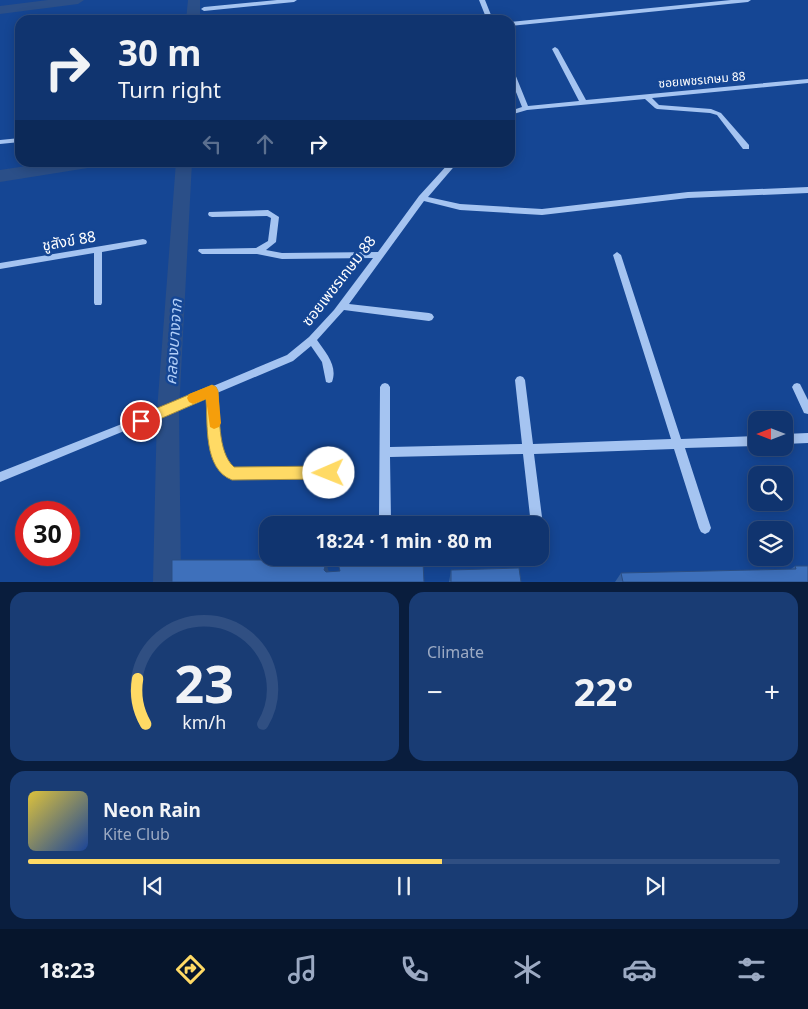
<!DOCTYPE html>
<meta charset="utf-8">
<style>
body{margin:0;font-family:"Noto Sans","Noto Sans Thai",sans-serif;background:#193c74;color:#f1f3f6;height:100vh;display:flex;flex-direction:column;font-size:19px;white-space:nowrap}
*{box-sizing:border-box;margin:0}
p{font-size:16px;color:#9caac3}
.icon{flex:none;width:28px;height:28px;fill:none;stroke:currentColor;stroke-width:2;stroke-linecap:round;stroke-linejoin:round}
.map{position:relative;height:582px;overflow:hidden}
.details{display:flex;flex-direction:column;gap:10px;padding:10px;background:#091d3d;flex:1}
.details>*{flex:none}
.top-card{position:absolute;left:15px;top:15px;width:500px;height:152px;border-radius:15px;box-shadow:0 2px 12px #0003,0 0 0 1px #304f82;background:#10346f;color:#f1f3f6;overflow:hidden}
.needle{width:32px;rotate:270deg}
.buttons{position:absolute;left:748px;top:411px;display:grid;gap:10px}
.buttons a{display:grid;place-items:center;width:45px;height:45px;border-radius:10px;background:#10346f;box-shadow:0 2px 12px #0003,0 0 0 1px #304f82;font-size:25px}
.speed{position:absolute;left:15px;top:501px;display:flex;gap:10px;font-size:25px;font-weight:700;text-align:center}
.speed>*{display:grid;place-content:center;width:65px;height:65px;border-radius:50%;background:#10346f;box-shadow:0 2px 12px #0003,0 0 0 1px #304f82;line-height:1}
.speed .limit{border:8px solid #d22;background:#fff;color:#111}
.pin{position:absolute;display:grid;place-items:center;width:42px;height:42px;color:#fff;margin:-21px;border:2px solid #fff;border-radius:50%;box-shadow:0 1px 5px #0007}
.me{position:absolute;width:55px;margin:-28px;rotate:269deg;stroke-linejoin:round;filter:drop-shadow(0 0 4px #0008)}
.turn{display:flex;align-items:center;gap:18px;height:105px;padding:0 20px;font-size:22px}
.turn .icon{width:65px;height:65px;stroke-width:2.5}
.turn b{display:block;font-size:35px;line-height:42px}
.lanes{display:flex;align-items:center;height:48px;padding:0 20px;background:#0003;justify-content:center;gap:25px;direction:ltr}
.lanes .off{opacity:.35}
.big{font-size:38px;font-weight:700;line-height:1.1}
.details .widget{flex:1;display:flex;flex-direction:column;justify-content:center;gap:8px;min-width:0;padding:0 18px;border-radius:15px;background:#193c74}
.details .dial{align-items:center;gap:0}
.dial svg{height:130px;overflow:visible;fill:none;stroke:#304f82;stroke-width:7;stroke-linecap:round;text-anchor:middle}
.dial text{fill:#f1f3f6;stroke:none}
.song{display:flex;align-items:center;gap:15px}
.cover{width:60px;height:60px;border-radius:8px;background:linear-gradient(135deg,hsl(50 70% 55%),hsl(220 70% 35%))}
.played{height:5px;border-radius:2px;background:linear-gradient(90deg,#ffda65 55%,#304f82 55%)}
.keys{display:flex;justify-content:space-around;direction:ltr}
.heat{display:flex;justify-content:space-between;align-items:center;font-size:28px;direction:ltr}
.details .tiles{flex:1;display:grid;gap:10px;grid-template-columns:1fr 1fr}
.widget:last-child{grid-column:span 2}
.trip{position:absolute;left:259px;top:516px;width:290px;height:50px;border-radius:15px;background:#10346f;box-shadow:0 2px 12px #0003,0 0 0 1px #304f82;font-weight:700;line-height:50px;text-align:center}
.dock{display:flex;height:80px;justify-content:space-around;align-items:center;background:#06152c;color:#9caac3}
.dock .icon{width:35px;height:35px}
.dock .active{color:#ffda65}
.dock b{font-size:22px;color:#f1f3f6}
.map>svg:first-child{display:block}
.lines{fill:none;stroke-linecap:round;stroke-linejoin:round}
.canal{fill:#2b4f88;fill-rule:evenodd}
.minor{fill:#a5c4f1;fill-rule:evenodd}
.wall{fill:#3560a1}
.shaded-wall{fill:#2b4e83}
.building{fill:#3e70bb;stroke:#2b4e83}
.route{fill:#ffda65;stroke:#a68e42}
.slow{fill:#f59e0b}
.labels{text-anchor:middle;stroke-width:5;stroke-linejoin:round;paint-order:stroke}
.far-street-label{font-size:12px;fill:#fff;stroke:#154694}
.street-label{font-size:15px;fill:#fff;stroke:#154694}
.water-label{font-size:16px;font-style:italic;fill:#b1cef8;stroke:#154694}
</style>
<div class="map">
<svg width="808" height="582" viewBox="0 0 808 582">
<rect width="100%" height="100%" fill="#154694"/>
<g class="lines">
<path class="canal" d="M48,0H84L78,4L0,14V6Z
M188,0H200V20H186Z
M53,162H102L100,166L94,167L0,182V170Z
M176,162H192L179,411L181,582H153L157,411Z"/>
<path class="minor" d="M277,0H297L294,2L204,11L201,9L204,7Z
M479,0H485L493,20H487Z
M731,0H751L748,2L510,26V22Z
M555,47L558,49L586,100L808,79V83L652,98L659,105L711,109L721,113L749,145V149H743L717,115L710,113L657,109L655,108L645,99L527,110L510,115V111L522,107L510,77V67L513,69L528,106L579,101L552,49Z
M20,138V142L0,144V140Z
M450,162H458L428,197L460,204L542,209L688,192L808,187V193L688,198L542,215L460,210L424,201L349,304L429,313L432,314L434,317L432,320L429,321L344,310L317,340C326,353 338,366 332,382L329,383L326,382L322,362L311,346L293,361L217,393L221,449L226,462L234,469L329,468L333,469L334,473L333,477L329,478L232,479C205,469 209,421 207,397L0,482V472L137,418L287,355L309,337L334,310L373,258L282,259L257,254H202L198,251L199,249L256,248L268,241L271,218L267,216L212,217L209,216L208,214L209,212L268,210L279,217L276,242L266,250L282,253L378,252L419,196Z
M143,239L146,240L147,242L146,244L102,252V303L101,305H95L94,303V253L0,269V263Z
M617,252L621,255L681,439L756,436V446L685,448L711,528L709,532L705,534L701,532L699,528L674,449L534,454L543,525L540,529V525H531L523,454L390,457L391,519L389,523L385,524L381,523L379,519L380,387L382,384L385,383L388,384L390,387V447L522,444L515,380L517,377L520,376L523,377L525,380L533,444L671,439L613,255Z
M797,383L800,384L808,400V414L804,413L792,387L794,384Z
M808,433V443L784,444V434Z"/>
</g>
<path class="wall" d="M795,566L808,582H615L621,573L791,569Z
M451,570L521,582H449Z"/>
<path class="shaded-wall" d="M326,563L330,575L327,581L324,570Z"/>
<path class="building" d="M172,560H321V563H326L324,570L326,572L340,571L338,563L423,562L424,582H172Z
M795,566H808V582H623L621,573L796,569Z
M519,568L521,582H451V570Z"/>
<path class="route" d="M212,385L216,387L218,391C220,413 217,452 234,467L329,466L334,468L336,473L334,477L329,479L232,480C203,469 208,424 206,399L146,425L141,427L136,425L134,421L136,417Z"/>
<path class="slow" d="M212,385L216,387L218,391L221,423L219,427L214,429L210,427L206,399L193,404L189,402L187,398L189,394Z"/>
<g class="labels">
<g class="far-street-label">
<text transform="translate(702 80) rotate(-5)" y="4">ซอยเพชรเกษม 88</text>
</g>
<g class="street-label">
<text transform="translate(69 241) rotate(-10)" y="5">ชูสังข์ 88</text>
<text transform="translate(339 281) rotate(-52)" y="5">ซอยเพชรเกษม 88</text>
</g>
<g class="water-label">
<text transform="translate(173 342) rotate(-86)" y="6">คลองบางจาก</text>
</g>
</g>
</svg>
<div class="buttons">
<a><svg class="needle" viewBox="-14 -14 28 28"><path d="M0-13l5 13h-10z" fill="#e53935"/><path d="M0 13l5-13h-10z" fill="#9caac3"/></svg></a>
<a><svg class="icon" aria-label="search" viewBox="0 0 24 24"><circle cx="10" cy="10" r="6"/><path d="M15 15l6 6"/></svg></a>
<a><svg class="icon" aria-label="layers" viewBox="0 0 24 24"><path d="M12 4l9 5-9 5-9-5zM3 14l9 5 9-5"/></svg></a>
</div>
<div class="speed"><div class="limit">30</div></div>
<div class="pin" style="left:141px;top:421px;background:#d93025"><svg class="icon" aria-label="arrive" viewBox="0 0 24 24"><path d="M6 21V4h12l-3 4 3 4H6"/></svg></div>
<svg class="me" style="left:329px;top:473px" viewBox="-20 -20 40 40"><circle r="19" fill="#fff"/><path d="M0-13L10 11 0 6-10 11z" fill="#ffda65"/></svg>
<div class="trip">18:24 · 1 min · 80 m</div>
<div class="top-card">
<div class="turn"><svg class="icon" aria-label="right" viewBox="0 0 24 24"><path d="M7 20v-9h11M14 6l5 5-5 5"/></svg><div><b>30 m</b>Turn right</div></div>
<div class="lanes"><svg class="icon off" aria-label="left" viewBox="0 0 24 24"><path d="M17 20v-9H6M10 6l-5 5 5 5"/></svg><svg class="icon off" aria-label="ahead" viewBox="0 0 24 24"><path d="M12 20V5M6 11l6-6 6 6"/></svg><svg class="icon" aria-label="right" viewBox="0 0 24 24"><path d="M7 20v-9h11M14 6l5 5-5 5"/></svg></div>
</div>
</div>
<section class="details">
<div class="tiles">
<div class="widget dial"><svg viewBox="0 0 100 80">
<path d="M14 69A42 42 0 1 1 86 69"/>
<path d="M14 69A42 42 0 0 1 9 41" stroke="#ffda65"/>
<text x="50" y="56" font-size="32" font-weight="700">23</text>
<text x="50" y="72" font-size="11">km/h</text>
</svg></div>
<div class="widget"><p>Climate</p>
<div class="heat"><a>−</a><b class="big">22°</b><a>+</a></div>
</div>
<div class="widget">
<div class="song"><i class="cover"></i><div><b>Neon Rain</b><p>Kite Club</p></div></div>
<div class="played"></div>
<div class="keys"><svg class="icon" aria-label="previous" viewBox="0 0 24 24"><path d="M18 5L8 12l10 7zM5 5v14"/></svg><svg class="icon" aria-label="pause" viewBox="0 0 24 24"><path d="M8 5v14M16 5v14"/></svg><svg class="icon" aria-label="next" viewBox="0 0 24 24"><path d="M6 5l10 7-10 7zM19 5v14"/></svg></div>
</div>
</div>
</section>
<nav class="dock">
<b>18:23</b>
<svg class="icon active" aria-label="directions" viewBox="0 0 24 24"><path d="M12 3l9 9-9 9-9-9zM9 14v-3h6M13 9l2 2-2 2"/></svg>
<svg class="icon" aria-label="music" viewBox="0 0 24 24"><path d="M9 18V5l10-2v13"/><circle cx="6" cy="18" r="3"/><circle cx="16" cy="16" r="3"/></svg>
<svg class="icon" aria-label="phone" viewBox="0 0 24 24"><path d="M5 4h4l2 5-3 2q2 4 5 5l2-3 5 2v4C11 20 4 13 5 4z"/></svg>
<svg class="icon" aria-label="climate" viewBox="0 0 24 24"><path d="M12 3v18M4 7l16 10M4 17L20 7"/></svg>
<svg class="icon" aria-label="car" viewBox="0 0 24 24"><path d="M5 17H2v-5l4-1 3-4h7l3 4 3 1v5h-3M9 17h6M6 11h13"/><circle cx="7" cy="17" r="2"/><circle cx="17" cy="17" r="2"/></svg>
<svg class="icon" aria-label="filters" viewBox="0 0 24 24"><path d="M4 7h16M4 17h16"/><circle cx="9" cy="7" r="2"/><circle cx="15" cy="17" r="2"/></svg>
</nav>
